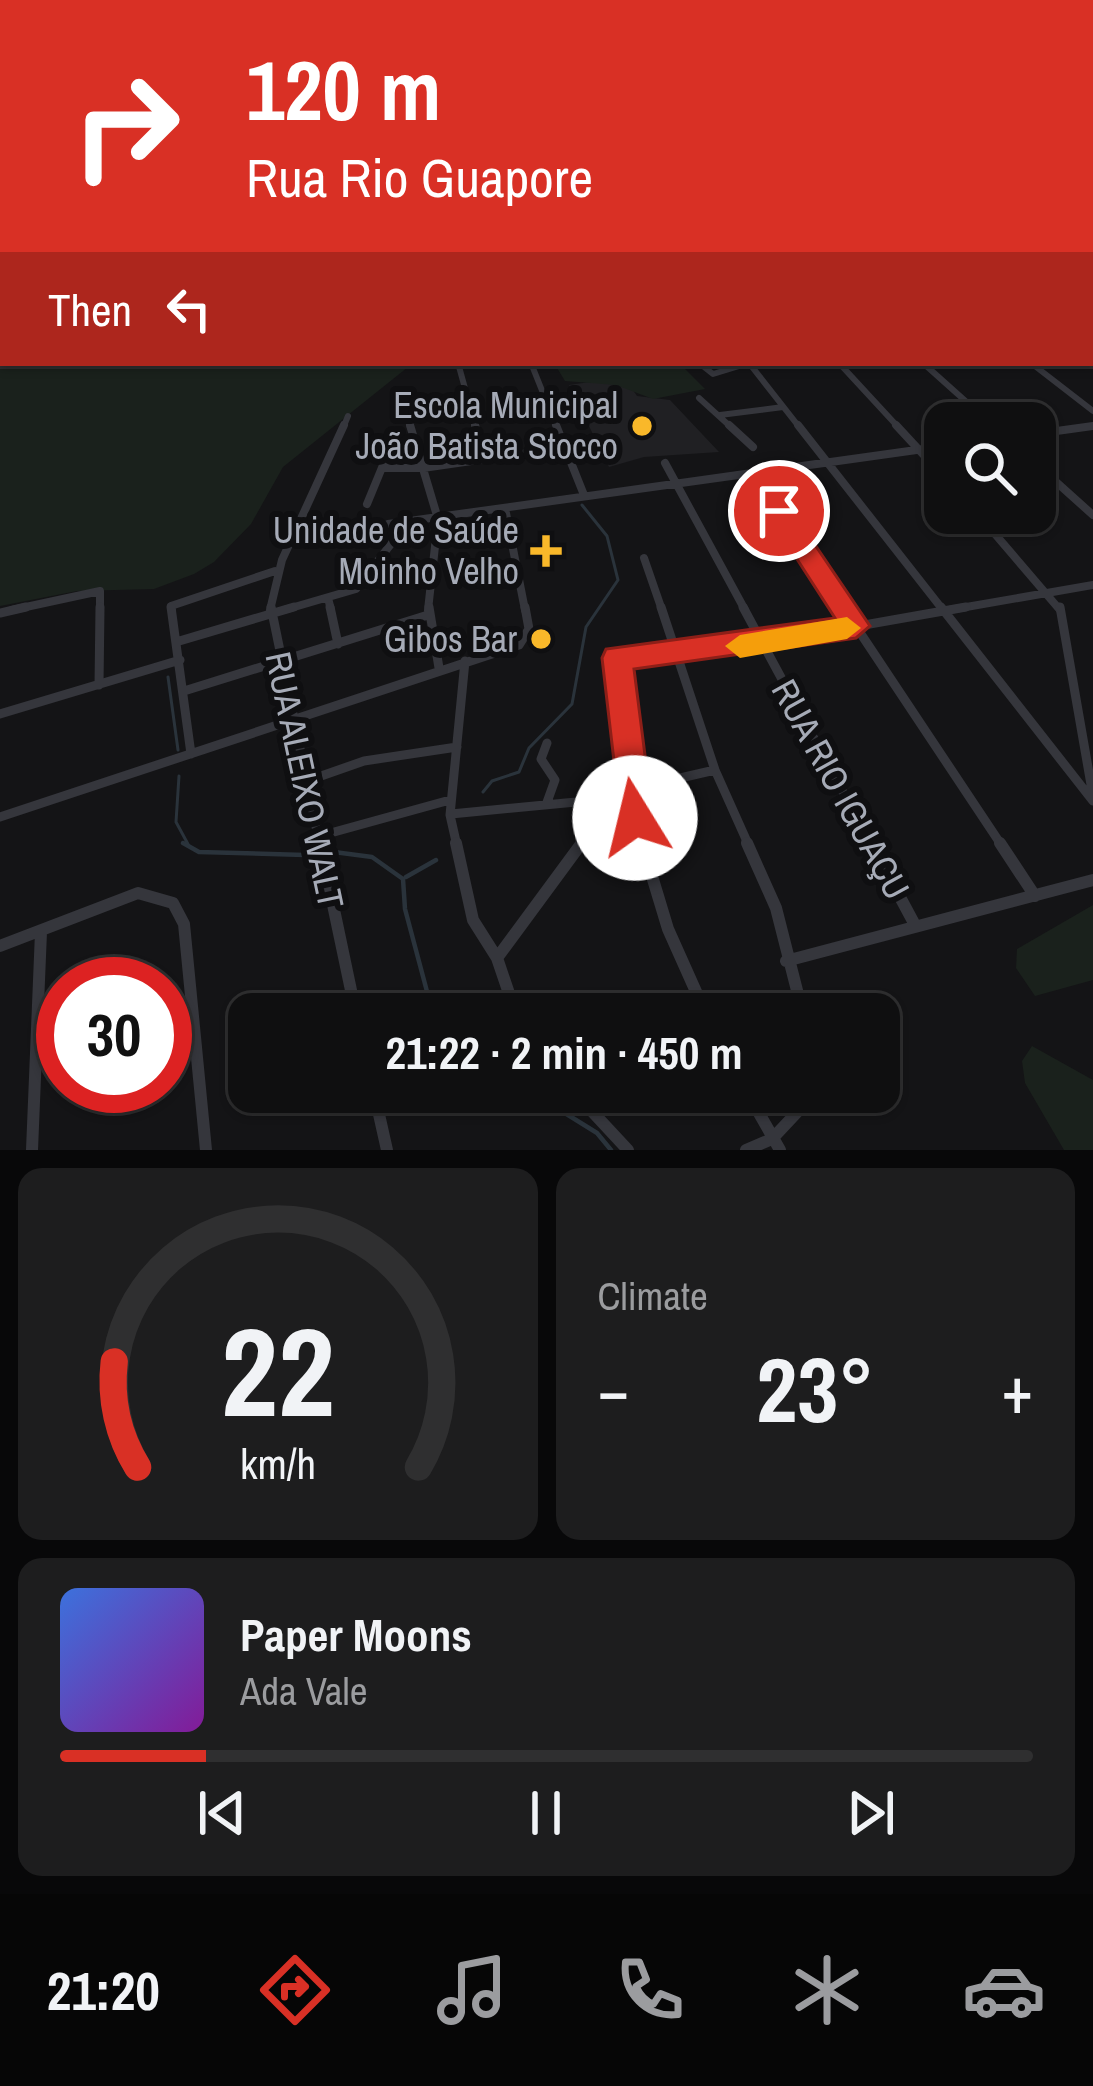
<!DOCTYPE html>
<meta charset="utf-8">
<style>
body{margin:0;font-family:"Archivo Narrow",sans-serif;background:#1d1d1e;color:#f1f3f6;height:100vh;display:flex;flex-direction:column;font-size:45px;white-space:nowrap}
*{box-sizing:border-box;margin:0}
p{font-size:39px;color:#9b9c9f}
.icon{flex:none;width:66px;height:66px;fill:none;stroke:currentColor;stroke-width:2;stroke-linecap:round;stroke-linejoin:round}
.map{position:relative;height:1150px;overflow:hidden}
.sheet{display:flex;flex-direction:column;gap:18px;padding:18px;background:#080809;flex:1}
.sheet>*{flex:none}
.guide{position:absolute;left:0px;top:0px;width:1095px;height:366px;box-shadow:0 3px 9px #0004,0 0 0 3px #2f2f30;background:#d93025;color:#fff;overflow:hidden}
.fabs{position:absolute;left:924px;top:402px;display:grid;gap:24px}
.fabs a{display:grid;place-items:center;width:132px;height:132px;border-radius:24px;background:#0f0f10;box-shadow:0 3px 9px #0004,0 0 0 3px #2f2f30;font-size:60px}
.speed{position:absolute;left:36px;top:957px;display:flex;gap:24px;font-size:60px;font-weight:700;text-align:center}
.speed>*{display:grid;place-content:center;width:156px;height:156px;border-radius:50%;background:#0f0f10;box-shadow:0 3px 9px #0004,0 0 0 3px #2f2f30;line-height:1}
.speed .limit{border:18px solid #d22;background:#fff;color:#111}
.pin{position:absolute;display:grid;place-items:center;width:102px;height:102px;color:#fff;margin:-51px;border:6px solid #fff;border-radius:50%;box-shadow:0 3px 12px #0007}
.me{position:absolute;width:132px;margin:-66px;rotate:351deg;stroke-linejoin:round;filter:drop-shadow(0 0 9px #0008)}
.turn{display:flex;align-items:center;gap:42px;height:252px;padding:0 48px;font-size:54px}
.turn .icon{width:156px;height:156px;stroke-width:2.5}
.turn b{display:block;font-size:84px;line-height:102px}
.then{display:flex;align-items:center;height:114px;padding:0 48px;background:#0003;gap:24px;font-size:45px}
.big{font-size:90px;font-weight:800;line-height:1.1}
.sheet .tile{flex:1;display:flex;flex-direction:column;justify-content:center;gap:18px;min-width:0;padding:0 42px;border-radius:24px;background:#1d1d1e}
.sheet .dial{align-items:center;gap:0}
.dial svg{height:312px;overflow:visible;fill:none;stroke:#2f2f30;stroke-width:7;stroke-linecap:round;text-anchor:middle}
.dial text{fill:#f1f3f6;stroke:none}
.song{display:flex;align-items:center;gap:36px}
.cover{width:144px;height:144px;border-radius:18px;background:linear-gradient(135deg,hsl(220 70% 55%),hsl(290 70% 35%))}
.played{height:12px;border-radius:6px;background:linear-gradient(90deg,#d93025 15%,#2f2f30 15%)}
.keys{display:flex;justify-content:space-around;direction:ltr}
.heat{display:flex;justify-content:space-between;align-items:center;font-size:66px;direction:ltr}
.sheet .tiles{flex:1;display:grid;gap:18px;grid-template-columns:1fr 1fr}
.tile:last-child{grid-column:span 2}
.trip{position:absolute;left:228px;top:993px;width:672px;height:120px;border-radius:24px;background:#0f0f10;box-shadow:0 3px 9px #0004,0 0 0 3px #2f2f30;font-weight:800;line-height:120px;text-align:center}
.menu{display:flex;height:192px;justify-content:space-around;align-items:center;background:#060606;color:#9b9c9f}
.menu .icon{width:84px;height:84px}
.menu .active{color:#d93025}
.menu b{font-size:54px;color:#f1f3f6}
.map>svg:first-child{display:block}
.built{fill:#202023}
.green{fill:#1a211c}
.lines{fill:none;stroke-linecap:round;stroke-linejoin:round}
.stream-far1{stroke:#2a333b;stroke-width:3}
.stream{stroke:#2a333b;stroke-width:4.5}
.minor-far3{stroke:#35363c;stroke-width:6}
.minor-far2{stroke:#35363c;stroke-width:8}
.minor-far1{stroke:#35363c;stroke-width:9}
.minor{stroke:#35363c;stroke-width:12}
.route{fill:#d93025;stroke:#8d1f18;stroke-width:3}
.slow{fill:#f59e0b}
.poi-dot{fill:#f9b82a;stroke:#0f0f11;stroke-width:4.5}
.labels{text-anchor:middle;stroke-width:12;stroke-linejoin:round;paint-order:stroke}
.poi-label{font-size:36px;fill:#a6abb7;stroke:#0f0f11;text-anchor:end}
.street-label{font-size:36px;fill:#a6abb7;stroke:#0f0f11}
</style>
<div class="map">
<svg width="1093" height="1150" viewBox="0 0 1093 1150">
<rect width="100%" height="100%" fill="#141416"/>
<path class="built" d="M624,377L637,396L670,400L719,452L644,457L609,467L569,385Z"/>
<path class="green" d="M0,317L3,363H413L283,467L251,524L214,562L194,574L154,589L77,591L0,606Z
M554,363H679L705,389L653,399L616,385L565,381Z
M1093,905V980L1035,996L1016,968L1017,949Z
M1032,1046L1093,1080V1150H1064L1025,1083L1022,1061Z"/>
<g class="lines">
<path class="stream-far1" d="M168,677L178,750
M179,776L176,822L189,846
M483,792L492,781L519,772L529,748L572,704L586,627L618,580L607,536L582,505"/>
<path class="stream" d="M183,843L199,852L305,855
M334,852L372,857L403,879L405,909L433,1014
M406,877L436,860
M531,1092L597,1133L611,1150"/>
<path class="minor-far3" d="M458,363L476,428
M531,363L557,428
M699,363L713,374L749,363L800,428
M839,363L899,428
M923,363L990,423
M1031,363L1093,411
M699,398L732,428
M720,415L783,407
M408,420L410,428
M343,428L348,416
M1078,428L1093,426"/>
<path class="minor-far2" d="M410,425L438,519L428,610
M475,425L485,459
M556,425L584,495
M729,425L753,447
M798,425L943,610
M896,425L945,478
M1035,434L1093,426
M665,463L745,610
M1035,463L1093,515
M382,468H423L562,448
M753,473L845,610
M367,504L388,453
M505,508L525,610
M977,513L1060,610
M388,524L945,446
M644,558L662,610
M328,598L331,610
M12,610L100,591V610
M172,610L171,606L275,571
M270,610L282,560L344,425
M284,610L356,589L405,526
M949,610L1093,585"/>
<path class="minor-far1" d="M171,607L191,754
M271,607L320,846
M330,607L338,644
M429,607L439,668
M661,607L715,770L749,846
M743,607L872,846
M843,607L1002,846
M941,607L1093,801
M1060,607L1093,796
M0,613L26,607
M176,642L294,607
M99,685L100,607
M184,691L428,615
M0,714L180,660
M304,782L364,761L457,747
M546,805L555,780L541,759L547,743
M451,814L576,802L715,770
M0,817L519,645L529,629L525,607
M316,837L450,800
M457,846L450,815L465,661
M579,846L640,843
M643,846L625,751L617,658L762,643L966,607"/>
<path class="minor" d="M320,843L356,1014
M456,843L473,920L497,958L516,1014
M642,843L668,929L706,1014
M747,843L776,908L803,1014
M871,843L915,925
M1000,843L1035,896
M0,946L138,893L173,903L184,924L206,1150
M497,958L581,844L631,843
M786,961L1093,880
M374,1092L387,1150
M574,1092L628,1150
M747,1092L780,1150
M32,1150L41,932
M746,1150L772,1139L816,1092"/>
</g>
<linearGradient id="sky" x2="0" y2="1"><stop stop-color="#0b0b0c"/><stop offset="0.52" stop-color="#343a47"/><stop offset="1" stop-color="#343a47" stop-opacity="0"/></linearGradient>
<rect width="1093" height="338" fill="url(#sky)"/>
<path class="route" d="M779,503L788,505L870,626L856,638L634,669L653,818L648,830L635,835L622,830L602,658L606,649L835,618L766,511Z"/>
<path class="slow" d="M847,617L861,628L847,639L740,658L725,646L740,635Z"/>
<g class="poi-dot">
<circle cx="642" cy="426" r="12"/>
<path d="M540 533h12v12h12v12h-12v12h-12v-12h-12v-12h12z"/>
<circle cx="541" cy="639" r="12"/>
</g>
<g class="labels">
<g class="poi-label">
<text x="618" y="418">Escola Municipal<tspan x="618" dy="41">João Batista Stocco</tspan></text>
<text x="519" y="543">Unidade de Saúde<tspan x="519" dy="41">Moinho Velho</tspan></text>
<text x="517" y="652">Gibos Bar</text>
</g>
<g class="street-label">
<text transform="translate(305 780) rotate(78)" y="13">RUA ALEIXO WALT</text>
<text transform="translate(841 789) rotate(61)" y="13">RUA RIO IGUAÇU</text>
</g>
</g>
</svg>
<div class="fabs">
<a><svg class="icon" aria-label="search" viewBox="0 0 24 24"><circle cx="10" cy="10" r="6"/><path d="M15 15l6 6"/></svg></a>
</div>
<div class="speed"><div class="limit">30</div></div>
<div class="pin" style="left:779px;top:511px;background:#d93025"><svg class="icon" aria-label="arrive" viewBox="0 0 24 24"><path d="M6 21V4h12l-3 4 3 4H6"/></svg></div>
<svg class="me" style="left:635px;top:818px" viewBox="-20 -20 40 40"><circle r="19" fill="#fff"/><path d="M0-13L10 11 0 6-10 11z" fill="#d93025"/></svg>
<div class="trip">21:22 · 2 min · 450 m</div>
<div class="guide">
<div class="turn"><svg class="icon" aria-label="right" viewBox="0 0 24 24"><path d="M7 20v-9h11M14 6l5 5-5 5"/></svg><div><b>120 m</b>Rua Rio Guapore</div></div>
<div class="then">Then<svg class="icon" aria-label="left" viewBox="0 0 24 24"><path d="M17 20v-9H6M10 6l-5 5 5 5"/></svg></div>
</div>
</div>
<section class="sheet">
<div class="tiles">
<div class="tile dial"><svg viewBox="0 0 100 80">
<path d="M14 69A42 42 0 1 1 86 69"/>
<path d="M14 69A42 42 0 0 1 8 42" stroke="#d93025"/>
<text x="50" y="56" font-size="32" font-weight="700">22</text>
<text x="50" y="72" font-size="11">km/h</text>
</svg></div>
<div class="tile"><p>Climate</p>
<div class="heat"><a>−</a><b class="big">23°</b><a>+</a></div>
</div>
<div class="tile">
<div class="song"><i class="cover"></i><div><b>Paper Moons</b><p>Ada Vale</p></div></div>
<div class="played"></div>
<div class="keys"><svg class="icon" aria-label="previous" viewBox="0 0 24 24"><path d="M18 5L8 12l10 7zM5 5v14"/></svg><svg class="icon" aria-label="pause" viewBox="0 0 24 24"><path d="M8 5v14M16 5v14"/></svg><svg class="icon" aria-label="next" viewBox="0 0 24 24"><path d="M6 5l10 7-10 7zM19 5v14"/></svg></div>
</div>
</div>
</section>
<nav class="menu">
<b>21:20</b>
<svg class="icon active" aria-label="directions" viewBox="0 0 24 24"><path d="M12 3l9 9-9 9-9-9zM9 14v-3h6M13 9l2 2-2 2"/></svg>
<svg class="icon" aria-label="music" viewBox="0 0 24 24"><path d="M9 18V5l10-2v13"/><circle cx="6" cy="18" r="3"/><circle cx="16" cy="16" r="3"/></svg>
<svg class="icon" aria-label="phone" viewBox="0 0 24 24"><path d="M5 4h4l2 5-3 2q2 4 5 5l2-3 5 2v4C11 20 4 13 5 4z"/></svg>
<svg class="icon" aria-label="climate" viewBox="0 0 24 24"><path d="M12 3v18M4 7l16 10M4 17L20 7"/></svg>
<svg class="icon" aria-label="car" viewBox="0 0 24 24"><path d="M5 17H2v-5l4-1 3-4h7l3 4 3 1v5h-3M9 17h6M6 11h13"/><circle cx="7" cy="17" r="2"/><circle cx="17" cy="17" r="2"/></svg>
</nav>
